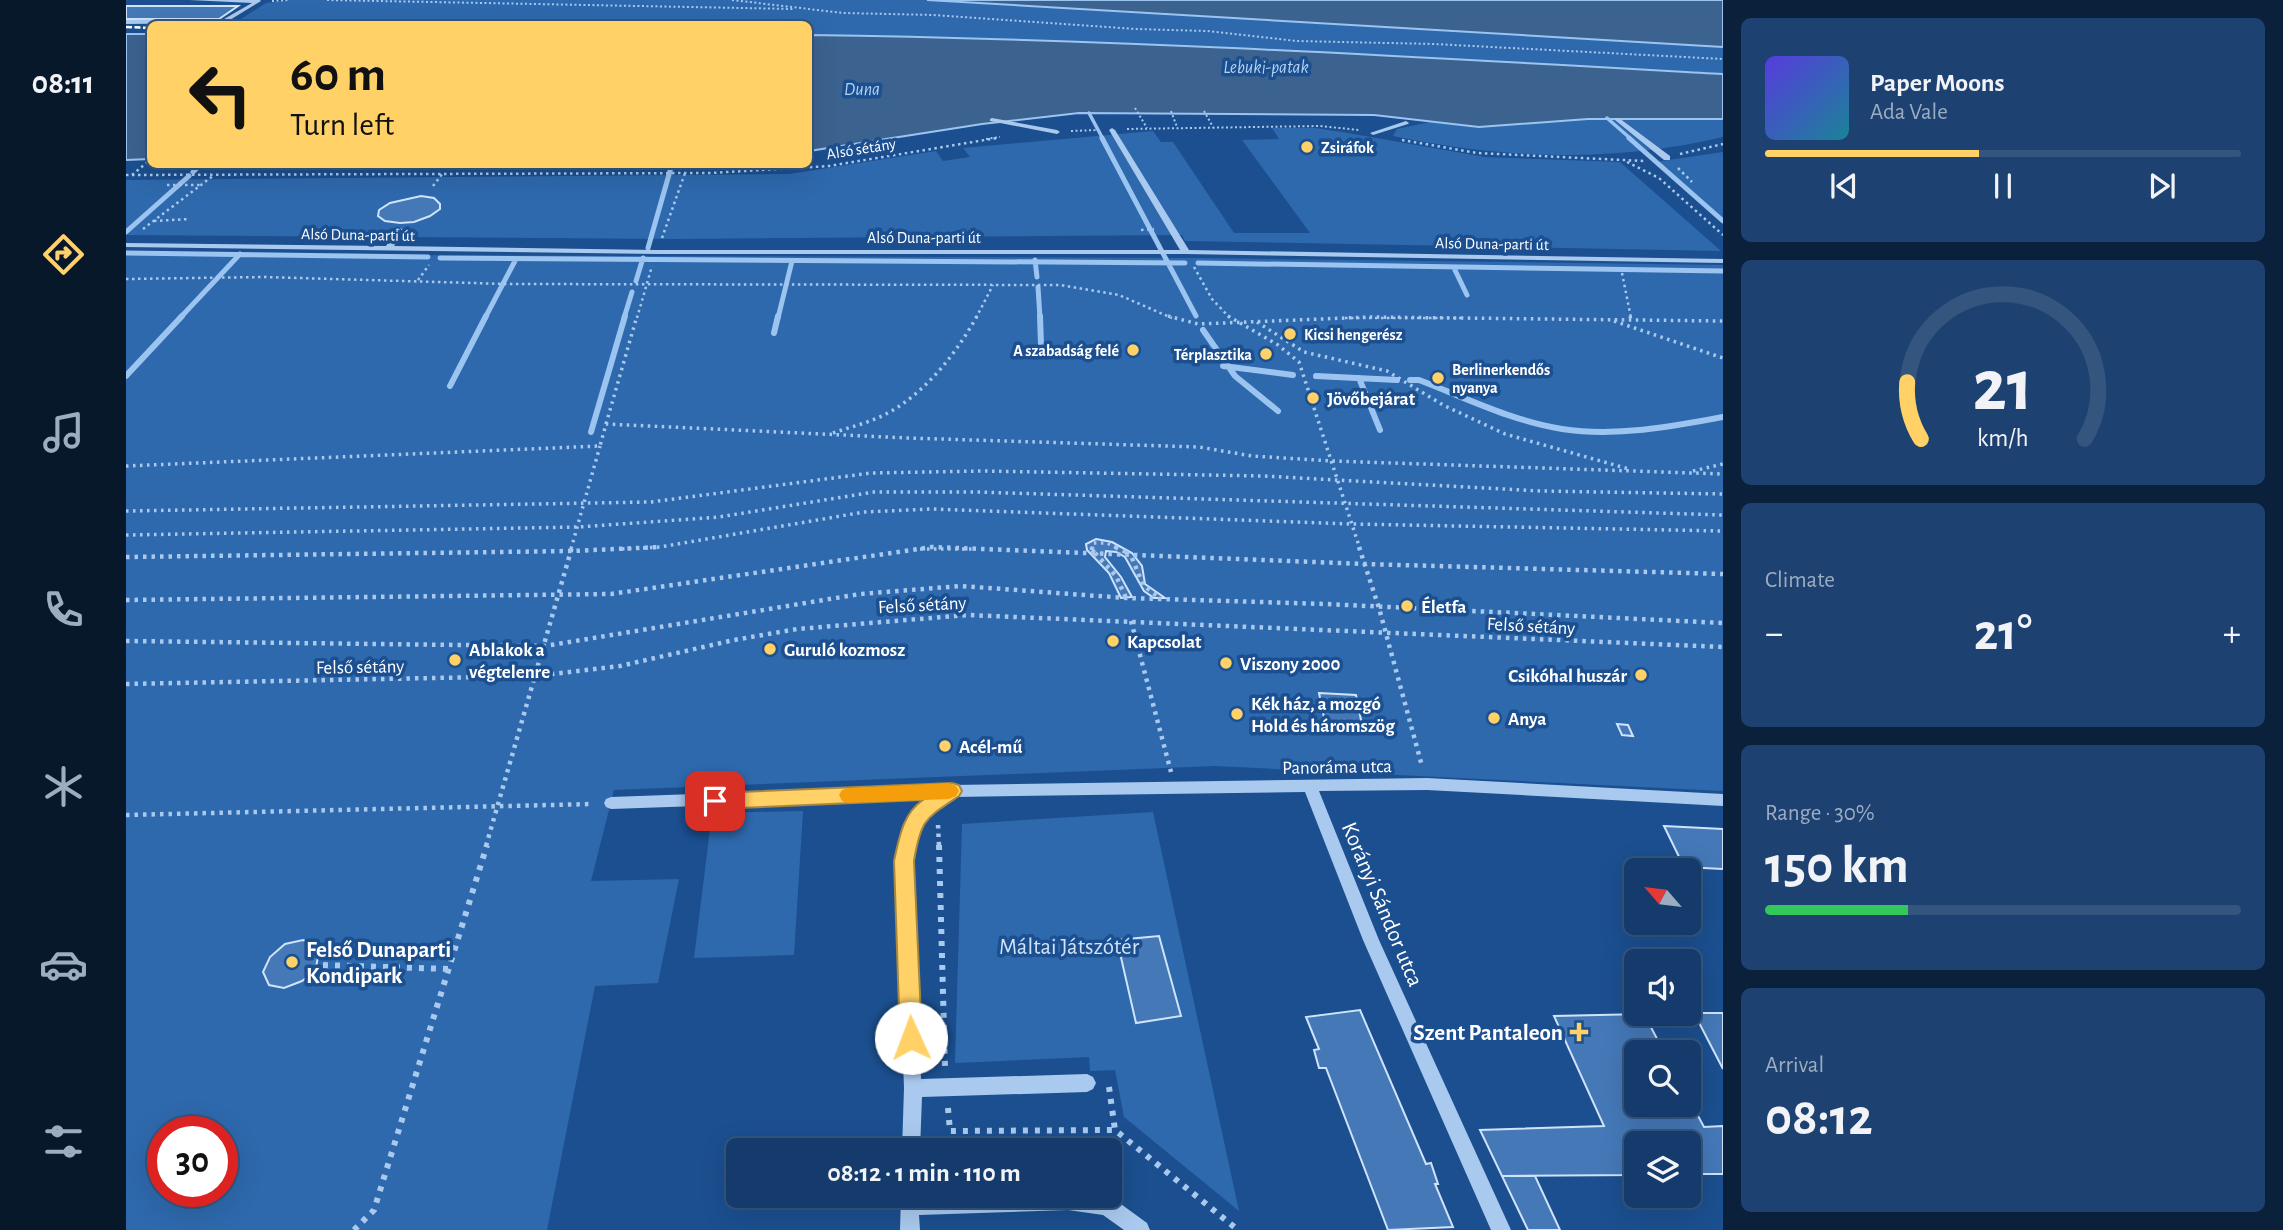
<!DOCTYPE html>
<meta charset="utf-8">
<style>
body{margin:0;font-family:"Alegreya Sans",sans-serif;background:#1d4271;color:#f1f3f6;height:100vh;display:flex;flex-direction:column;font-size:26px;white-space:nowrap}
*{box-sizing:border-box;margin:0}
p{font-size:23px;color:#9dadc1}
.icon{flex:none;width:38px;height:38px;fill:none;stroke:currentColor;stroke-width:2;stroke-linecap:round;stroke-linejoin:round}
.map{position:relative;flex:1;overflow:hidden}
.drawer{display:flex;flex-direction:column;gap:18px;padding:18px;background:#0b203b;width:560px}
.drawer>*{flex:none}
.top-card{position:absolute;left:21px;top:21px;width:665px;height:147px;border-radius:10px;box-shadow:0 7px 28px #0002,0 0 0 2px #33557e;background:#ffd166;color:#111;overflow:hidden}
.needle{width:46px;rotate:298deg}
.controls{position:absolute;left:1498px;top:858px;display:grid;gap:14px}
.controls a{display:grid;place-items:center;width:77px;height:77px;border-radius:10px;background:#143b6b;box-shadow:0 7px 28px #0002,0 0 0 2px #33557e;font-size:35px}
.speed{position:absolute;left:21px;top:1116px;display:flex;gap:14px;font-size:35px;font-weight:700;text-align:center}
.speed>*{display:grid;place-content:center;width:91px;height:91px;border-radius:50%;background:#143b6b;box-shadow:0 7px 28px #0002,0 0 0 2px #33557e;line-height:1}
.speed .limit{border:10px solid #d22;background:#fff;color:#111}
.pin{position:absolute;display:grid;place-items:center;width:60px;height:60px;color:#fff;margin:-30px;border-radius:14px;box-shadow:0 4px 10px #0006}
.me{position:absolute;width:77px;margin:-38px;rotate:358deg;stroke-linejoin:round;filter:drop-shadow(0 0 5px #0008)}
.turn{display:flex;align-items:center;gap:24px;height:147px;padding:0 28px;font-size:32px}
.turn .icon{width:91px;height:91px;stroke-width:2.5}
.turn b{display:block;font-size:49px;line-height:60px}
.big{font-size:52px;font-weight:700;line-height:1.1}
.drawer .tile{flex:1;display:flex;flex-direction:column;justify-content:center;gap:10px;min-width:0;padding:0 24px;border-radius:10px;background:#1d4271}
.drawer .dial{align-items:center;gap:0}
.dial svg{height:182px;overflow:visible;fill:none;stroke:#33557e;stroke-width:7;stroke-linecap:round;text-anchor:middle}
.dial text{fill:#f1f3f6;stroke:none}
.song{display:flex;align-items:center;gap:21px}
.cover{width:84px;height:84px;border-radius:10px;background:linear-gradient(135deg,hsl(250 70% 55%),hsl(190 70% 35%))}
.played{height:7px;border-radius:4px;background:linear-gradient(90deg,#ffd166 45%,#33557e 45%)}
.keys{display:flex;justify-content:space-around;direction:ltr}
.heat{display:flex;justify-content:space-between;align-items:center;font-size:38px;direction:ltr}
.charge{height:10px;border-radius:5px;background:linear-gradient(90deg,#34c759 30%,#33557e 0)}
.trip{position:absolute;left:600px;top:1138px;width:396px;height:70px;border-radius:10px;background:#143b6b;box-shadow:0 7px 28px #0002,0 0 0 2px #33557e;font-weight:700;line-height:70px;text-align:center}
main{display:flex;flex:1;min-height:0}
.menu{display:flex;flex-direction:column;width:126px;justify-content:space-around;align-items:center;background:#08182b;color:#9dadc1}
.menu .icon{width:49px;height:49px}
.menu .on{color:#ffd166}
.menu b{font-size:32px;color:#f1f3f6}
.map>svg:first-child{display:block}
.green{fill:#2e69ad;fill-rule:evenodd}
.water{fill:#3c6290;stroke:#9cc4f0;stroke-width:2}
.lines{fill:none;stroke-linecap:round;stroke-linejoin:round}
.stream-far2{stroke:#9cc4f0;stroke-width:3.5}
.stream-far1{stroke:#9cc4f0;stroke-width:5}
.stream{stroke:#9cc4f0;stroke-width:6}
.building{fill:#4478b7;stroke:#cfe3fa;stroke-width:2}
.path-far4{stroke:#a9c9ee;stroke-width:2;stroke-dasharray:2 2.5;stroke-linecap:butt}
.path-far3{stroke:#a9c9ee;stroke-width:2.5;stroke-dasharray:2.5 3.5;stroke-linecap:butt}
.path-far2{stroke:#a9c9ee;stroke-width:3.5;stroke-dasharray:2.5 4.5;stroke-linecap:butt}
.path-far1{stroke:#a9c9ee;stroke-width:4.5;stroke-dasharray:3.5 5;stroke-linecap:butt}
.path{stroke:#a9c9ee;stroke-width:6;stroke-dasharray:5 7;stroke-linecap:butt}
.minor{fill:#a9c9ee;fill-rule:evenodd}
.rail{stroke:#fff;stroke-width:2.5;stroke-dasharray:6 2.5;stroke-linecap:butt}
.path-bridge{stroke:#a9c9ee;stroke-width:4.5;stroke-dasharray:3.5 5;stroke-linecap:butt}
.route{fill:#ffd166;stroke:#a68842;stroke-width:2}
.slow{fill:#f59e0b}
.poi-dot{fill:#ffd166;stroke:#1b4f8f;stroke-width:2.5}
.labels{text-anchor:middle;stroke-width:7;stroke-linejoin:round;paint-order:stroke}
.far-poi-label{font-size:16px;font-weight:bold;fill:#fff;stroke:#1b4f8f;text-anchor:start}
.far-street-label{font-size:16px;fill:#fff;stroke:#1b4f8f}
.far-water-label{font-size:18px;font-style:italic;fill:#b5d3f5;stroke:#1b4f8f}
.poi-label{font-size:19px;font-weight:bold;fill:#fff;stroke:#1b4f8f;text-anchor:start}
.street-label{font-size:19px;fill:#fff;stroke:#1b4f8f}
.near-street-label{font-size:23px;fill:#fff;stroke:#1b4f8f}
.near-park-label{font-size:23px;fill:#cfe3fa;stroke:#1b4f8f}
.near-poi-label{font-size:23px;font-weight:bold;fill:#fff;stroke:#1b4f8f;text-anchor:start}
</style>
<main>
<nav class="menu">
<b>08:11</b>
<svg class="icon on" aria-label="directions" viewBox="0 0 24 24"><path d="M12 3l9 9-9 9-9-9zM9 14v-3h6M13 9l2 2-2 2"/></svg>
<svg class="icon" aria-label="music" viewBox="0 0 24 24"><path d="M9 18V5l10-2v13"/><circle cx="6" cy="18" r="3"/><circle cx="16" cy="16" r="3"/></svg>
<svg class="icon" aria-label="phone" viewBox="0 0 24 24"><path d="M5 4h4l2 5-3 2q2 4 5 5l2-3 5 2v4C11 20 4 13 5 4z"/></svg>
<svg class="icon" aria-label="climate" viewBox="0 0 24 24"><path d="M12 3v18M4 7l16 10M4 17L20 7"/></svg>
<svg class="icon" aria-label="car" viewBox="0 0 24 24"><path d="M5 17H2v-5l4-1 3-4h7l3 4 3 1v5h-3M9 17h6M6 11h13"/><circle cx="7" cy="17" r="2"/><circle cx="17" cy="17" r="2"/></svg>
<svg class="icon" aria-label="filters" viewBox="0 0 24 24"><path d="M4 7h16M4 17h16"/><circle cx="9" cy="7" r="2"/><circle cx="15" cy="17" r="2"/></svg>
</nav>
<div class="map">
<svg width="1597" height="1230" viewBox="0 0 1597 1230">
<rect width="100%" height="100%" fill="#1b4f8f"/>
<path class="green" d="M161,0H801L1597,47V74C1293,57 987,39 683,35L682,24H107L140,3Z
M1529,117L1597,119V137C1489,163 1375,159 1267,136L1271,129L1304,122L1374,126L1462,119Z
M1146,128H1189L1216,132L1359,157L1494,162L1595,251L1059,241L1056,235L547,239L0,235V180L663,174L810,151L817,161L844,157L837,148L1027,131L1035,142H1047L1108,233H1184L1116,140L1153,139Z
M1597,152V222L1529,162Z
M0,254L1074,258L1597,265V791L1089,766L488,790L465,881L553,879L532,983L469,986L421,1230H0ZM37,1132H96V1192H37Z
M677,811L668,955L568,958L586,813Z
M1027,812L1113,1211L998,1117L989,1070L964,1071L963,1057L829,1063L836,824Z"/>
<path class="water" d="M801,0H1597V47Z
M0,34H24V159L0,160Z
M683,35C987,39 1293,57 1597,74V119H1462L1353,127L1248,115L953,113L856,124L683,151Z"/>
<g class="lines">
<path class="stream-far2" d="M963,113L977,139
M1481,118L1505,139"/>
<path class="stream-far1" d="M976,138L1070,316
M1503,138L1597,221
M67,172L75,164
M0,232L63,176
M522,248L546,164
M0,253L302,257
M314,258L1059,263
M909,260L911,277
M1072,263L1597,271
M1328,268L1341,295
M510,281L517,258
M912,287L914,318
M54,318L114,254
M359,318L390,259
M498,318L506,292
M652,318L666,261"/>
<path class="stream" d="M914,316L915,345
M1077,330L1109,376L1152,411
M648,333L652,316
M1097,366L1167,375
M0,376L56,316
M1190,376L1271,380
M1233,378L1254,430
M1284,380H1293C1340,398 1386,421 1436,429C1489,437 1545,427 1597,417
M324,386L360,316
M465,432L499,316"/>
</g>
<path class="building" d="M0,6H112L93,19H0Z
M295,196L308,198L314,204V209L304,216L288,222L274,223L259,221L252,216L253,210L264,203Z
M970,539L986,542L1006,553L1016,566L1019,584L1039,598H1028L1018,591L999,557L990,552L980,551L979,557L995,577L1006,597L995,598L983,573L961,550L960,544Z
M1193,693L1230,695L1236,725L1199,722Z
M1491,724L1502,725L1507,736L1496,735Z
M1538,826L1597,829V869L1558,867Z
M1033,936L1055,1016L1010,1023L991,940Z
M177,940L190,946L193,952L190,967L184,975L176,981L158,988L143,985L137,972L144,957L159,944Z
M1234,1010L1300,1164L1305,1163L1312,1184H1309L1327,1227L1262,1230L1200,1068H1193L1188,1050L1193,1049L1180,1017Z
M1568,1013H1597V1069Z
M1518,1014L1538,1052H1510V1104H1563V1099L1578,1127L1597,1126V1174H1563V1143H1510V1175L1376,1176L1354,1130L1478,1126L1428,1016Z
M1376,1176H1409L1434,1230H1402Z"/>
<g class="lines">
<path class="path-far4" d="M201,0L668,9
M606,0L717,13L807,15L1010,29L1081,31L1170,41L1308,44L1597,59
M146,1L163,0
M1009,108L1021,128
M1045,111L1051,127
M1078,111L1087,127
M1001,129L1194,126L1233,130
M945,131L971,130
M860,139L874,137"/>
<path class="path-far3" d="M1276,140L1351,153L1518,161
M1554,154L1597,144
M1501,162L1533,178L1597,235
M1552,168L1566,182
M0,175L585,173L703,166L871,138
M6,175L24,160
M41,185H74
M307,186L317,173
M28,221L64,219
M17,229L88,175
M1015,230L1028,229
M536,238L559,173
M1068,267L1086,299L1104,318
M1496,273L1505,318
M0,279L138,277L381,284L934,285L993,295L1046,318
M292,280L303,265
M511,318L526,266
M850,318L867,285
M1219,318H1335"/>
<path class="path-far2" d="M1042,316L1072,324L1244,317L1597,321
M1102,316L1152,345L1173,362L1234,549
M1504,316L1505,320
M1488,321L1597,358
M1131,322L1178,352L1261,371L1317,405L1379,434L1503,469
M480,424L511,316
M707,433C724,427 742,423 758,415C798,395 830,354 851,316
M0,466L474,446L480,424L782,438L1073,447L1126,456L1206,461L1597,474
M1567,471L1597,464
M0,511L525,502L745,473L855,471L1137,476L1414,491L1597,494
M0,535L453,527L593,517L748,492H851L1597,515
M445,549L474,446
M496,549L534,547L738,512L805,509L1226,524L1597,531
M794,549H850
M966,549L967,543H981L993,549"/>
<path class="path-far1" d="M989,547L1000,552
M1233,547L1253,608L1296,766
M966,550V547
M969,553L990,576L1000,598
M0,557L446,551L534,547
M1006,558L1017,585L1034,598
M0,600L485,594L806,547L1239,564L1597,574
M1005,621L1045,772
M0,641L419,646L734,594L835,586L1000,598L1200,604L1597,623
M0,684L410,676L494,666L608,640L671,629L842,615L1597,647
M0,815L467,804
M812,825L813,846
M360,846L446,547"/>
<path class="path" d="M813,845L819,1068
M197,965L322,969
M983,1087L989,1130L1112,1230
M822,1108L824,1131L989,1130
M228,1230L248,1210L361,845"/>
<path class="minor" d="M63,0H134L135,1L99,23L0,24V20L98,19L126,3Z
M866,118L931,130L934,132L931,134L864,121V119Z
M1489,118H1493L1544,156V160H1538L1489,120Z
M1280,121L1283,123L1282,124L1247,135L1244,133Z
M986,128L989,130L1063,250L1597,259V263L1060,254H531L0,247V243L260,246L271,228H274L278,230L268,246L531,250H1054L983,130Z
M1301,778L1597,794V806L1301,790L1193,791L1253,940L1385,1230H1365L1237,940L1179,792L828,797C797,818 792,823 786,861L795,1079L961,1074L967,1077L970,1083L967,1089L961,1092L796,1097L794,1150H776L778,1088L770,861C776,834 781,814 805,798L485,809L480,807L478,803L480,799L485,797L826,785Z
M775,1195H971L988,1199L1021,1223L1024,1230H998L977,1215L942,1210L793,1215L794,1230H774Z"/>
<path class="rail" d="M0,27L24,28"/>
<path class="path-bridge" d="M966,550L969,553
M1000,552L1006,558"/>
</g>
<path class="route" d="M826,783L833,785L836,791L833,796C799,819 795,819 788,861L796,1038L793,1045L785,1049L777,1045L774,1038L768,861C773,838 777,813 797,800L589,809L583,807L580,801L583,796L589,793Z"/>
<path class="slow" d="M823,783L830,786L833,791L830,796L823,799L722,803L716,801L713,795L716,790L722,788Z"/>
<g class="poi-dot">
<circle cx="1181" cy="147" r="7"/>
<circle cx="1164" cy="334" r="7"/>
<circle cx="1007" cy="350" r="7"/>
<circle cx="1140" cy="354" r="7"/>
<circle cx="1312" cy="378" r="7"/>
<circle cx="1187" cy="398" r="7"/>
<circle cx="1281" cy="606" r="7"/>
<circle cx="987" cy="641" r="7"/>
<circle cx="644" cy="649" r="7"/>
<circle cx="329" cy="660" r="7"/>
<circle cx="1100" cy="663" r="7"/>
<circle cx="1515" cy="675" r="7"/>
<circle cx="1111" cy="714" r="7"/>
<circle cx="1368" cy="718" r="7"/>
<circle cx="819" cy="746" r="7"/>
<circle cx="166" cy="962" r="7"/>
<path d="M1449.5 1021.5h7v7h7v7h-7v7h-7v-7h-7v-7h7z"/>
</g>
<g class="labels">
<g class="far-poi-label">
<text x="1195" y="153">Zsiráfok</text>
<text x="1178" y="340">Kicsi hengerész</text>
<text x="993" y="356" text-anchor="end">A szabadság felé</text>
<text x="1126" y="360" text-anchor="end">Térplasztika</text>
<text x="1326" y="375">Berlinerkendős<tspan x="1326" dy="18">nyanya</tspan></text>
</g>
<g class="far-street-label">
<text transform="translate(735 148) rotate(-9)" y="6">Alsó sétány</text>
<text transform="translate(232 234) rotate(1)" y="6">Alsó Duna-parti út</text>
<text x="798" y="243">Alsó Duna-parti út</text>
<text transform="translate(1366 243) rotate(1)" y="6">Alsó Duna-parti út</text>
</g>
<g class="far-water-label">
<text x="1140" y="73">Lebuki-patak</text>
<text x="736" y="95">Duna</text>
</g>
<g class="poi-label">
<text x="1201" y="405">Jövőbejárat</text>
<text x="1295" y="613">Életfa</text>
<text x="1001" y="648">Kapcsolat</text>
<text x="343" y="656">Ablakok a<tspan x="343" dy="22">végtelenre</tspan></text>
<text x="658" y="656">Guruló kozmosz</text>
<text x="1114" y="670">Viszony 2000</text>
<text x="1501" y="682" text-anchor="end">Csikóhal huszár</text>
<text x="1125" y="710">Kék ház, a mozgó<tspan x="1125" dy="22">Hold és háromszög</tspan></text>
<text x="1382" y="725">Anya</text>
<text x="833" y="753">Acél-mű</text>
</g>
<g class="street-label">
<text transform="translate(796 604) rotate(-3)" y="7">Felső sétány</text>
<text transform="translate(1405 625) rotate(3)" y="7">Felső sétány</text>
<text transform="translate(234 666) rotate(-1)" y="7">Felső sétány</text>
<text transform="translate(1211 766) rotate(-1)" y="7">Panoráma utca</text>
</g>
<g class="near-street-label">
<text transform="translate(1257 904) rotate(67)" y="8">Korányi Sándor utca</text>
</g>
<g class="near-park-label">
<text x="943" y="954">Máltai Játszótér</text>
</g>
<g class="near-poi-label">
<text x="180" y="957">Felső Dunaparti<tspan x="180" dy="26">Kondipark</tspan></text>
<text x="1437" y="1040" text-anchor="end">Szent Pantaleon</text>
</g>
</g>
</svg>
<div class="controls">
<a><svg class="needle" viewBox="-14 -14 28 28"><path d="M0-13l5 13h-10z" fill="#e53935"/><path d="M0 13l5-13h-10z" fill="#9dadc1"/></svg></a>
<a><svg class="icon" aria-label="sound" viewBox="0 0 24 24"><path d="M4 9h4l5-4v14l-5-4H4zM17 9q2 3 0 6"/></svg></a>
<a><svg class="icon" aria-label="search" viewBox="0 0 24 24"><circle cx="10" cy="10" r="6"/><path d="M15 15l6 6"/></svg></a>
<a><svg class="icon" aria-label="layers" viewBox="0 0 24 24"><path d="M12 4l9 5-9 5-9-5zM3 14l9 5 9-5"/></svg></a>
</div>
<div class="speed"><div class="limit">30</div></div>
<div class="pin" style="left:589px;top:801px;background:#d93025"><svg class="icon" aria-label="arrive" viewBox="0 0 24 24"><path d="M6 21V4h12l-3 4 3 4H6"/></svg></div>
<svg class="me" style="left:785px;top:1038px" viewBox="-20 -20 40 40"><circle r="19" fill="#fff"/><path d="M0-13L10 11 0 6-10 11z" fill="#ffd166"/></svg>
<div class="trip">08:12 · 1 min · 110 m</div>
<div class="top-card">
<div class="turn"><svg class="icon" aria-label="left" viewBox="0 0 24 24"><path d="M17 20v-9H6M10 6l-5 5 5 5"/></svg><div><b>60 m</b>Turn left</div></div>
</div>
</div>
<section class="drawer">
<div class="tile">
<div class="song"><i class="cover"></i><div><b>Paper Moons</b><p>Ada Vale</p></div></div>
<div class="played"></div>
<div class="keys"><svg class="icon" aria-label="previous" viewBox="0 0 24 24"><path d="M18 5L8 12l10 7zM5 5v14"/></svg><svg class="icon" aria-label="pause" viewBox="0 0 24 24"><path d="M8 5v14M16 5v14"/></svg><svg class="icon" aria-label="next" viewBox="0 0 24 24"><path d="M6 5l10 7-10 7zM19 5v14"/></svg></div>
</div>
<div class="tile dial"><svg viewBox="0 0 100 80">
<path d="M14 69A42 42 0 1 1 86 69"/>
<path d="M14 69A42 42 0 0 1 8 44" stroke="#ffd166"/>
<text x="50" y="56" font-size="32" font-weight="700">21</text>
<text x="50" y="72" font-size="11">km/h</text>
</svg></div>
<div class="tile"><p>Climate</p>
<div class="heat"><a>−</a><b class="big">21°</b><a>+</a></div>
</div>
<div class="tile"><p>Range · 30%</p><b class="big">150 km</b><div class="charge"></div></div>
<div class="tile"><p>Arrival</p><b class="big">08:12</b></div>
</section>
</main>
